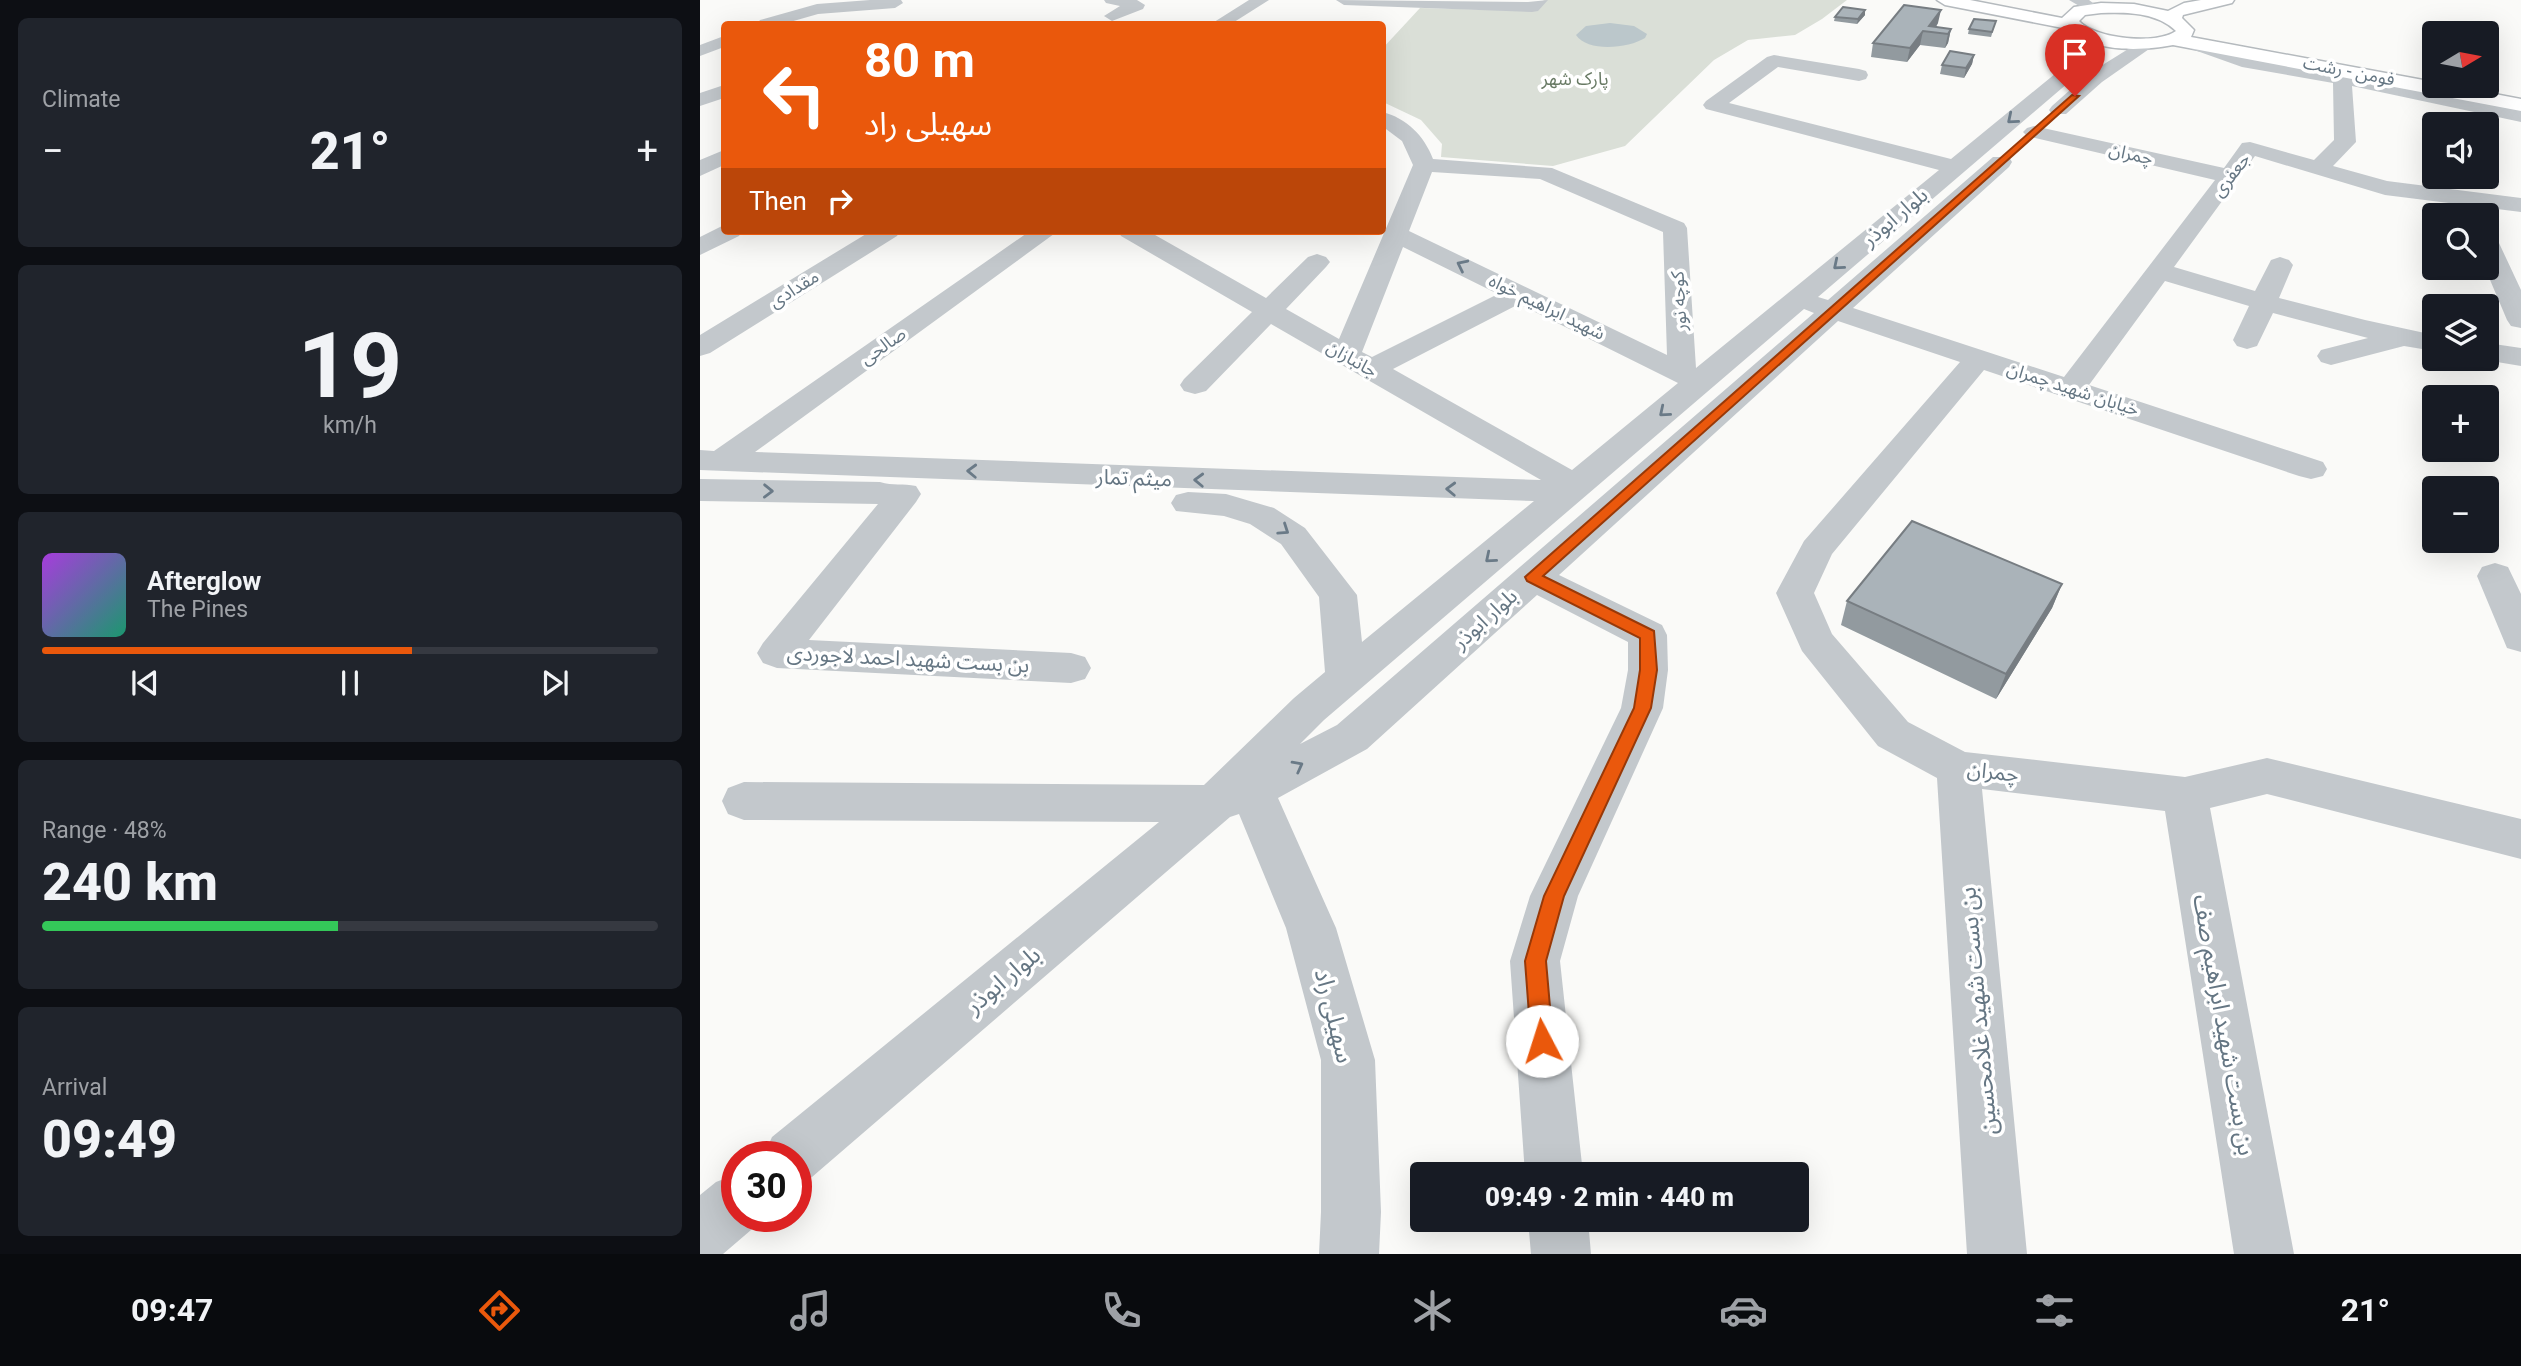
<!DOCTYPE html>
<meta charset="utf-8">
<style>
body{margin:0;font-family:Roboto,"Noto Sans Arabic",sans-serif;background:#20242c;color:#f1f3f6;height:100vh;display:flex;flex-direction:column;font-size:26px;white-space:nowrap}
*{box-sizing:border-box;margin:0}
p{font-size:23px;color:#9ea1a6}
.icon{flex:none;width:38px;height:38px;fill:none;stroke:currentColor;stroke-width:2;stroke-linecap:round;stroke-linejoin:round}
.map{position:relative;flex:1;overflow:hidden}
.panel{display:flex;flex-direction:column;gap:18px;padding:18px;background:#0d0f14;width:700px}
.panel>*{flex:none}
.hud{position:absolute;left:21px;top:21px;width:665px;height:214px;border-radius:7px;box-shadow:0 7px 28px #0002;background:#ea580c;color:#fff;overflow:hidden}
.needle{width:46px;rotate:80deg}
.buttons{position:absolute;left:1722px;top:21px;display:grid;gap:14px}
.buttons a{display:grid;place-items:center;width:77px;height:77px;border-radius:7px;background:#171b24;box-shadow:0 7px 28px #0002;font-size:35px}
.speed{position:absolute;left:21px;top:1141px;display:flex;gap:14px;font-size:35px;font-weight:700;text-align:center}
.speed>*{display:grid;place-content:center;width:91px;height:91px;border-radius:50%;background:#171b24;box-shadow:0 7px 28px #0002;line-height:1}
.speed .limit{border:10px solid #d22;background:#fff;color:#111}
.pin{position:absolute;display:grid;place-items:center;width:60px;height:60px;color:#fff;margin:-72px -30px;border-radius:50% 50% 50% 0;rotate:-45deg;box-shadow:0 0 7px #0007}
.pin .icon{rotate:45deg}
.me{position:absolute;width:77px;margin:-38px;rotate:355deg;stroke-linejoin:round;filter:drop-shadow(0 0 5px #0008)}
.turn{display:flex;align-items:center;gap:24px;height:147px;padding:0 28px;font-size:32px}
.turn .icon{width:91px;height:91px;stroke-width:2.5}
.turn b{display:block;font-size:49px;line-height:60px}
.then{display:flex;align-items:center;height:66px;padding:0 28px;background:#0003;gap:14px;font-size:26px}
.big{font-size:52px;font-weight:800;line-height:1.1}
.panel .card{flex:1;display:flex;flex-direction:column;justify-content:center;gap:10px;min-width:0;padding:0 24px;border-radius:10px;background:#20242c}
.panel .dial{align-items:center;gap:0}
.dial b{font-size:91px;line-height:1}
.song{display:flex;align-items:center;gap:21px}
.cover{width:84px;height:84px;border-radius:10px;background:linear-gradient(135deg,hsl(280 70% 55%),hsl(160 70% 35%))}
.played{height:7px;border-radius:4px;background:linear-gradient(90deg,#ea580c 60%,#363941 60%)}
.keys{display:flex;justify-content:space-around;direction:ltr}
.heat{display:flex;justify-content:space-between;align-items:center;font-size:38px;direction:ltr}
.charge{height:10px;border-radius:5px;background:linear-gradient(90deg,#34c759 48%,#363941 0)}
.trip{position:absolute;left:710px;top:1162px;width:399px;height:70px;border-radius:7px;background:#171b24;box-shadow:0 7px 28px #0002;font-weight:800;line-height:70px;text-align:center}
.tabs{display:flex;height:112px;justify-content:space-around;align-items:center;background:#090b0e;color:#9ea1a6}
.tabs .icon{width:49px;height:49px}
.tabs .selected{color:#ea580c}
.tabs b{font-size:32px;color:#f1f3f6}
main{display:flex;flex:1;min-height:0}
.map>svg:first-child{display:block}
.green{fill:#dadfd7}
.water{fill:#bbc7cb}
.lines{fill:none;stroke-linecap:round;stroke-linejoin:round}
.major-casing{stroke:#b5babe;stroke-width:3}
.minor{fill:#c3c8cc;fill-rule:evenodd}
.major{fill:#fff;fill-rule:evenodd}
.wall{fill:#929a9f}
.shaded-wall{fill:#777d82}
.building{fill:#aab3b9;stroke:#777d82;stroke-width:2}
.oneway{stroke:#6a7a87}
.route{fill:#ea580c;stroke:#983908;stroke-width:2}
.labels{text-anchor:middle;stroke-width:7;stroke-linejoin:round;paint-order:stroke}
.far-street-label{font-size:18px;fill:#657683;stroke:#fff}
.far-park-label{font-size:18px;fill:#687a64;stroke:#fff}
.street-label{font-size:21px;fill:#657683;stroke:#fff}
.near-street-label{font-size:24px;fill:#657683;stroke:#fff}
</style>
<main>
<section class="panel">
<div class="card"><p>Climate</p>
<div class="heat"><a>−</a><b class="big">21°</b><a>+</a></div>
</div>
<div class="card dial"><b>19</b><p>km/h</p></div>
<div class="card">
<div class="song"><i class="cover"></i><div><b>Afterglow</b><p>The Pines</p></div></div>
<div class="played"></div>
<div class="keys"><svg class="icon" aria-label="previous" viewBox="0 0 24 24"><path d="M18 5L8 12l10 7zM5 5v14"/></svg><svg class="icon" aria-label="pause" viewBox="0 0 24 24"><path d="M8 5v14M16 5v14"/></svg><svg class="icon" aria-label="next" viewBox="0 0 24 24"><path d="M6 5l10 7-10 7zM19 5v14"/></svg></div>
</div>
<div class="card"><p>Range · 48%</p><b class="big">240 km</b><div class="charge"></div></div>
<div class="card"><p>Arrival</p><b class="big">09:49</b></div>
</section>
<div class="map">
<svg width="1821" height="1254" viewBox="0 0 1821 1254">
<rect width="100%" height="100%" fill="#fafaf8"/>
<path class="green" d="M844,0H1147L1122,19L1095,35L1048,40L1014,60L925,146L853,166L741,157L742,144L721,120L683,102L682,49L720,8L834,11Z"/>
<path class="water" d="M910,23L934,26L947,34L945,38C929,48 888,53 876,35L886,26Z"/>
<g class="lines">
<defs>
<path id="major" d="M1237,0H1270L1362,18L1374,7L1401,3L1434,4L1468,11L1484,3L1501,0H1534L1532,3L1483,15L1482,18L1494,30L1491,37L1734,82V86H1753L1821,99V111L1473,45C1442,51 1393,53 1368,29L1245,5ZM1401,13C1426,12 1457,12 1476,31C1457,45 1395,39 1379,21L1385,15Z"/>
</defs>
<use href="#major" class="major-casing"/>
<path class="minor" d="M170,0H201L203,3L195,8L118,14L83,24H57L60,20L117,4Z
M404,0H437L445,5L443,9L412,21L404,16L420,6L406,3Z
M549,0H569L531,24H511Z
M636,0L828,2L848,0L838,11L832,12L644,5Z
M1369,0H1389L1401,9L1393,14Z
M1393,31L1402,36L1375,77L1118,297L1128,300L1293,157H1309L1312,162L1309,167L1153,308L1364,377L1515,180L1327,136L1323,132L1327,128L1334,126L1524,168L1542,143L1550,142L1614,160L1634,140L1633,83L1542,67L1483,46L1480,42L1483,38H1495L1546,56L1676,79L1821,110V122L1652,86L1656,142L1633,166L1687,181L1821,198V212L1685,195L1555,156L1474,267L1555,291L1571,260L1580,257L1589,260L1593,265L1579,298L1665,320L1734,335V351L1704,346L1631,365L1621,362L1617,356L1621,350L1668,338L1573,313L1557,346L1547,349L1537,346L1533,340L1549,306L1465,281L1389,385L1623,462L1627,469L1623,476L1611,479L1599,476L1284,370L1132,554L1114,593L1132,634L1208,722L1265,752L1485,777L1567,758L1821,819V859L1567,794L1510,808L1594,1254H1534L1465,811L1282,789L1327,1254H1267L1237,778L1178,746L1102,651L1076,593L1104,541L1260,362L1138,321L859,575L962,625L967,635L968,670L963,708L878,896L860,961L883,1174H825L810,961L830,896L921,708L928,670V642L837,595L667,749L578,798L636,928L675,1060L681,1212L679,1254H619L621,1212V1060L586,928L539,814L530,817L112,1177L96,1184V1157H63L72,1137L459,822L44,820L28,814L22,801L28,788L44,782L504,785L594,698L625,672L619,597L581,544L550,524L524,516L476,511L471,503L476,495L488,492L526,494L574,508L605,528L657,595L662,642L834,501L0,470V450L14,451L330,231H358L55,452L841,480L571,324L506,391L495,394L484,391L480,385L484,379L552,312L421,236L418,231H448L566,298L608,257L617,254L626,257L630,262L626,267L586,309L639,339L713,165L702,141L682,126V112C707,118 724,136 733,159L852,168L984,223L987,228L996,368L1239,170L1006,109L1003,105L1006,101L1067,57L1074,55L1159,69L1166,71L1168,75L1166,79L1159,81L1078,67L1029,103L1251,159L1361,69L1387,32ZM732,172L840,179L963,232L967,355L709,231ZM703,247L798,294L672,357L662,352ZM819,304L972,380L978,383L872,470L693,369ZM1104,309L1114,313L637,725L600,744L624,720Z
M24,36V47L0,56V45Z
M1446,38L1455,43L1452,47L1402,82L1366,114H1352L1349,110L1352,106L1388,74Z
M24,85V98L0,106V93Z
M24,150V165L0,176V160Z
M24,225V231H42L39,236L0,255V237Z
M171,231H200L197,236L10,353L0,356V335Z
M1787,236L1796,238L1799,243L1821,290V328L1811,326L1807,320L1785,268Z
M1787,343L1821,348V366L1779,359H1787Z
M0,479L180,482C193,486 203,483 216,486L221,494L216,502L109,640L371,653L385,657L391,668L385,679L371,683L77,668L63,663L57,653L63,643L178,504L0,501Z
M1795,563L1808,567L1821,594V652L1807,648L1777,576L1782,567Z
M37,1174V1216H61L58,1224L23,1254H0V1195L16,1182Z
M828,1220H888L891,1254H831Z"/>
<use href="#major" class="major"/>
</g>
<path class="wall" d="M1165,15L1157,24L1134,21L1135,17Z
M1296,21L1291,37L1268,34L1269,29Z
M1238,23L1236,27L1251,29L1248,43L1245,48L1220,45L1207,62L1171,57L1173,43Z
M1274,55L1272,64L1264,78L1240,74L1242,65Z
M1362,584L1352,608L1296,699L1141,625L1147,601Z"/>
<path class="shaded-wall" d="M1165,10V15L1157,24L1158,19Z
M1241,10L1238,23L1232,32L1229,26Z
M1251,29L1248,43L1245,48L1248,34Z
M1223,31L1220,45L1207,62L1210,48Z
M1274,55L1272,64L1264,78L1266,68Z
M1362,584L1352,608L1296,699L1306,674Z"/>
<path class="building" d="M1204,5L1241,10L1229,26L1251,29L1248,34L1223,31L1210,48L1173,43Z
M1143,7L1165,10L1158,19L1135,17Z
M1274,19L1296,21L1292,32L1269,29Z
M1250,51L1274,55L1266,68L1242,65Z
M1212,521L1362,584L1306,674L1147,601Z"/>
<defs><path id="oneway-chevron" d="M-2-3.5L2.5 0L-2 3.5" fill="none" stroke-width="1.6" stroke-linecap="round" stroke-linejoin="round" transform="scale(1.75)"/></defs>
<g class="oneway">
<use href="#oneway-chevron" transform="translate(1312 119) rotate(140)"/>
<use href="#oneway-chevron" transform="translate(762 265) rotate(-154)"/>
<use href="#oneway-chevron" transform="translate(1138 265) rotate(140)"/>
<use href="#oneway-chevron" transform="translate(964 412) rotate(140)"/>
<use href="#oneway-chevron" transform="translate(272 471) rotate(-178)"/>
<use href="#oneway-chevron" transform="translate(499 480) rotate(-178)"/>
<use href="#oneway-chevron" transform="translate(751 489) rotate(-178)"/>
<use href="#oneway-chevron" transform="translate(68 491) rotate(1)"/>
<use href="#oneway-chevron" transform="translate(584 530) rotate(34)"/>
<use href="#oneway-chevron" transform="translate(790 558) rotate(140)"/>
<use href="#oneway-chevron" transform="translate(598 766) rotate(-28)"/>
</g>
<path class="route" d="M1372,95L1379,96L843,576L954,631L957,670L951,708L864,896L846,961L853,1041L850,1049L842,1052L835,1049L831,1041L825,961L844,896L934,708L940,670V638L827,581L825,577Z"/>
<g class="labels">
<g class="far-street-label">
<text transform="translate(1649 71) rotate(11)" y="6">فومن - رشت</text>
<text transform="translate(1431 154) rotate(13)" y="6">چمران</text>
<text transform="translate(1531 175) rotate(-52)" y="6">جعفری</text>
<text transform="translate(94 289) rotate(-32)" y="6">مقدادی</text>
<text transform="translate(979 301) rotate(-93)" y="6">کوچه نور</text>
<text transform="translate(847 307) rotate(26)" y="6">شهید ابراهیم خواه</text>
<text transform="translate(183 346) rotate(-35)" y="6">صالحی</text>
<text transform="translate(652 359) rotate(30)" y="6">جانبازان</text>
<text transform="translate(1373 389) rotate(18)" y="6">خیابان شهید چمران</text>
</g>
<g class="far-park-label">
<text x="875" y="85">پارک شهر</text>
</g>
<g class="street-label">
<text transform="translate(1195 217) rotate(-40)" y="7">بلوار ابوذر</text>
<text transform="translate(434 478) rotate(2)" y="7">میثم تمار</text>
<text transform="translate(785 619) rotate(-42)" y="7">بلوار ابوذر</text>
<text transform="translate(208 659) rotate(3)" y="7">بن بست شهید احمد لاجوردی</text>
<text transform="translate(1293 772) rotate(7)" y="7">چمران</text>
</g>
<g class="near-street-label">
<text transform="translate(303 980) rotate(-40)" y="8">بلوار ابوذر</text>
<text transform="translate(1278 1011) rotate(-95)" y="8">بن بست شهید غلامحسین</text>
<text transform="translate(634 1016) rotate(76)" y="8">سهیلی راد</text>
<text transform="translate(1524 1025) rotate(80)" y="8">بن بست شهید ابراهیم صف</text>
</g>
</g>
</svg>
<div class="buttons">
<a><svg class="needle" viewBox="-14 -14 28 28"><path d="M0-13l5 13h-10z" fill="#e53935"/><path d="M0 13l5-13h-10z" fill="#9ea1a6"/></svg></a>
<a><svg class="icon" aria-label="sound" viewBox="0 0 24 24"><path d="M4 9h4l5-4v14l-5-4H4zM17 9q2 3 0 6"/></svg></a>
<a><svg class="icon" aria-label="search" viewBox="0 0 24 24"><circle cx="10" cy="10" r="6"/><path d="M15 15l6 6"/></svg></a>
<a><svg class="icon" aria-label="layers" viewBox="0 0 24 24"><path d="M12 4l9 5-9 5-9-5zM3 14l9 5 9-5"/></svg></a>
<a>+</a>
<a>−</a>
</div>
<div class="speed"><div class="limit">30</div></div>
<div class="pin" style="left:1375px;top:96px;background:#d93025"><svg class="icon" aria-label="arrive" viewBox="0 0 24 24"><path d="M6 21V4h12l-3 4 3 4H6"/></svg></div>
<svg class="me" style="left:842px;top:1041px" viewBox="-20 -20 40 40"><circle r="19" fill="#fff"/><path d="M0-13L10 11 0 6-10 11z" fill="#ea580c"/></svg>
<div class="trip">09:49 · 2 min · 440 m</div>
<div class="hud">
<div class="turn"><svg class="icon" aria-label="left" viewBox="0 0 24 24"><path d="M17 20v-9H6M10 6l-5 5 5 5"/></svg><div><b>80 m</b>سهیلی راد</div></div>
<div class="then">Then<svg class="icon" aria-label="right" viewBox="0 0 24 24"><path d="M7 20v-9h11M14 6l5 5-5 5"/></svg></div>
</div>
</div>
</main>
<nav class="tabs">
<b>09:47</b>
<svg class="icon selected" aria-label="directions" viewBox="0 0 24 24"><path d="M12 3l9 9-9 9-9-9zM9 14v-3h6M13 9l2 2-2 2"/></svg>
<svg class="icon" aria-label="music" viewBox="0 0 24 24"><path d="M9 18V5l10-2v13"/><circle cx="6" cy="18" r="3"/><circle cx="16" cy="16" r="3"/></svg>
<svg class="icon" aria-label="phone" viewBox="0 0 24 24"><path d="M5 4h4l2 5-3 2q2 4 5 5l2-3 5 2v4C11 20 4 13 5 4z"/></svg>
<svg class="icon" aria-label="climate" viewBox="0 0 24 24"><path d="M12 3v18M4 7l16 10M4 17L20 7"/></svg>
<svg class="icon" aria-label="car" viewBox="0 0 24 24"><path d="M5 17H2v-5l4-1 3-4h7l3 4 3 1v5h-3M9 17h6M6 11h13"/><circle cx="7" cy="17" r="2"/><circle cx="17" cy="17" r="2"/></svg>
<svg class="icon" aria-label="filters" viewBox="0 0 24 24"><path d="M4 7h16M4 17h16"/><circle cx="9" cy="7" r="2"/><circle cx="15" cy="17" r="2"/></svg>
<b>21°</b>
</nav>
